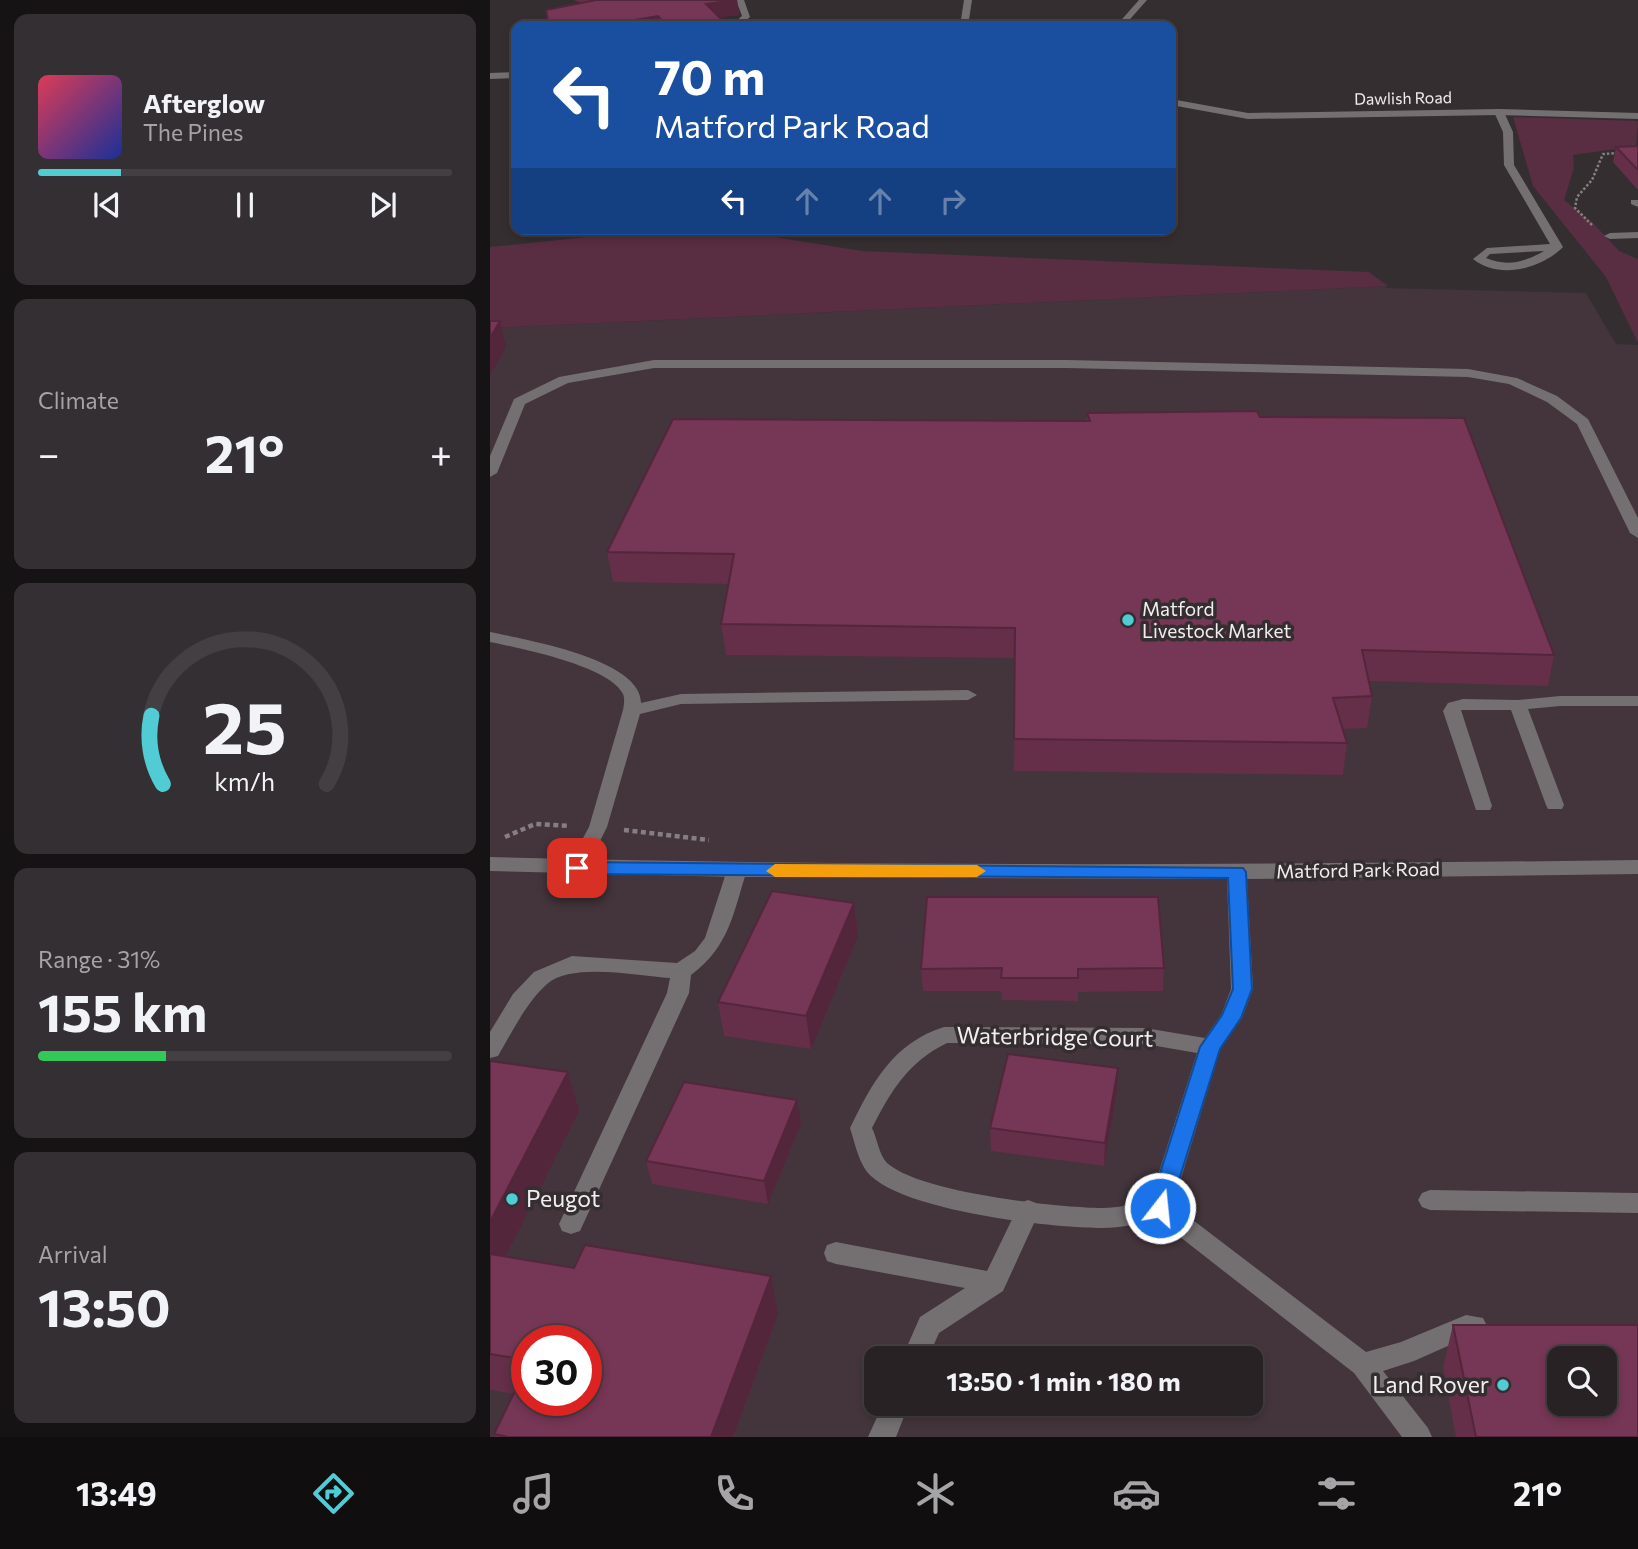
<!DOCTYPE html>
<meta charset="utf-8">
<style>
body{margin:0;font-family:Commissioner,sans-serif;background:#342f32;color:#f1f3f6;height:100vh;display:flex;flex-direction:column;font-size:26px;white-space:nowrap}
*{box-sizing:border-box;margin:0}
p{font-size:23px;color:#a5a4a7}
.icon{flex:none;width:38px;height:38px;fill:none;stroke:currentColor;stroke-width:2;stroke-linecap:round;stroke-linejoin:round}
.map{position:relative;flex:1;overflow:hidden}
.drawer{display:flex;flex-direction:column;gap:14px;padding:14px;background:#161314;width:490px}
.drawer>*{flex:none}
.guide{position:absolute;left:21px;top:21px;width:665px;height:214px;border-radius:14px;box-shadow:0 4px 10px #0003,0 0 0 2px #443f42;background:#1a4fa0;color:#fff;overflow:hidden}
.fabs{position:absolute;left:1057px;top:1346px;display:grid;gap:14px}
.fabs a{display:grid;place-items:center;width:70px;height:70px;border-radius:14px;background:#282225;box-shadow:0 4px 10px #0003,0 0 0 2px #443f42;font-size:35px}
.speed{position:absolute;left:21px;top:1325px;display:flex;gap:14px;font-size:35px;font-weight:700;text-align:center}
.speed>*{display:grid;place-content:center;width:91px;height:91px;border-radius:50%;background:#282225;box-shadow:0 4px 10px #0003,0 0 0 2px #443f42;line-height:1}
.speed .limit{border:10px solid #d22;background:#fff;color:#111}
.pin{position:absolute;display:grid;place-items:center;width:60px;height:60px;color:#fff;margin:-30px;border-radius:14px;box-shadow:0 4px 10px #0006}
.me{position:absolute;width:77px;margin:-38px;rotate:16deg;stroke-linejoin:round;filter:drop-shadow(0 0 5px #0008)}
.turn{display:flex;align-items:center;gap:24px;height:147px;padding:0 28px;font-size:32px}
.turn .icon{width:91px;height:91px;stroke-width:2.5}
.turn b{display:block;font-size:49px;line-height:60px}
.lanes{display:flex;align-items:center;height:66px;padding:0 28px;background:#0003;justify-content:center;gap:35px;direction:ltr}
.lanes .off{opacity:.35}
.big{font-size:52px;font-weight:700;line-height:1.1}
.drawer .widget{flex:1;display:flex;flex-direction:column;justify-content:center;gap:10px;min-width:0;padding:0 24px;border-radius:14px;background:#342f32}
.drawer .dial{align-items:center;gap:0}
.dial svg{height:182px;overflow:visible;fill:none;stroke:#443f42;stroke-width:7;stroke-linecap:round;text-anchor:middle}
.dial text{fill:#f1f3f6;stroke:none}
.song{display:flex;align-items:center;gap:21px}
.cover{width:84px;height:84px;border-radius:10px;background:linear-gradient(135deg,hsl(350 70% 55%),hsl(230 70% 35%))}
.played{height:7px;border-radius:4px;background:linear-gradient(90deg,#51ccd4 20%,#443f42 20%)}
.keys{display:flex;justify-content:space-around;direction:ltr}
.heat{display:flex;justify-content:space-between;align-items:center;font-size:38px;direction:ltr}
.charge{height:10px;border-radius:5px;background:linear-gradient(90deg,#34c759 31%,#443f42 0)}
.trip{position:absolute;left:374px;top:1346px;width:399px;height:70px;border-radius:14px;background:#282225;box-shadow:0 4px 10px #0003,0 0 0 2px #443f42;font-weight:700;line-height:70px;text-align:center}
.tab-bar{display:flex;height:112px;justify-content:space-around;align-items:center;background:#100e0f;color:#a5a4a7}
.tab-bar .icon{width:49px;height:49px}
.tab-bar .selected{color:#51ccd4}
.tab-bar b{font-size:32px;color:#f1f3f6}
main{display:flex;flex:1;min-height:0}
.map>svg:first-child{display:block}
.built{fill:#43353b;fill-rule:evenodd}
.green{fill:#592d42}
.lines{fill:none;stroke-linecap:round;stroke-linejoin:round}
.path-far1{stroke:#857f81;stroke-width:2.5;stroke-dasharray:2.5 2;stroke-linecap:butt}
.path{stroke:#857f81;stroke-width:4.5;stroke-dasharray:5 3.5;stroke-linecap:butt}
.lane{fill:#747071;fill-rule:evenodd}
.street{fill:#747071;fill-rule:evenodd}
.wall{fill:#652e49;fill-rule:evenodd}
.shaded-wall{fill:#53263c}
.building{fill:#763655;stroke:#53263c;stroke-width:2;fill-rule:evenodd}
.route{fill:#1a73e8;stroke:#114b97;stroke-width:2}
.slow{fill:#f59e0b}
.poi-dot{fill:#51ccd4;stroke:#352e31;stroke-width:2.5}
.labels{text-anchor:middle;stroke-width:7;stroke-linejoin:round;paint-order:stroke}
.far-street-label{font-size:16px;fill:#f2eef0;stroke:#352e31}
.poi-label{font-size:19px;fill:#f2eef0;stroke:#352e31;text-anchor:start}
.street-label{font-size:19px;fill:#f2eef0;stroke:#352e31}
.near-street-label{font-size:23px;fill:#f2eef0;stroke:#352e31}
.near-poi-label{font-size:23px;fill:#f2eef0;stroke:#352e31;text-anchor:start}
</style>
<main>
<section class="drawer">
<div class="widget">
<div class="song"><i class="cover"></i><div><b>Afterglow</b><p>The Pines</p></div></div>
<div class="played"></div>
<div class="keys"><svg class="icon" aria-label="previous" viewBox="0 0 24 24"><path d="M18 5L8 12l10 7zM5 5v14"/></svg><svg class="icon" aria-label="pause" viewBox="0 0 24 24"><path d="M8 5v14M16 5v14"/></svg><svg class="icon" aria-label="next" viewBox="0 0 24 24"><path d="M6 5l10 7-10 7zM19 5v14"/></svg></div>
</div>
<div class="widget"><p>Climate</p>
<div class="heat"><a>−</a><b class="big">21°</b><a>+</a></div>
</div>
<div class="widget dial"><svg viewBox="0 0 100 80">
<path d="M14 69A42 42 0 1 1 86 69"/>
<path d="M14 69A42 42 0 0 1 9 39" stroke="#51ccd4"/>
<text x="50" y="56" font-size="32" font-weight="700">25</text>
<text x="50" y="72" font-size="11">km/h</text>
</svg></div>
<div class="widget"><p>Range · 31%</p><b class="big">155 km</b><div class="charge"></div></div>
<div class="widget"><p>Arrival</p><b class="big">13:50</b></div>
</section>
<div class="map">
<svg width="1148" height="1437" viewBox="0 0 1148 1437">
<rect width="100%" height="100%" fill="#352e31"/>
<path class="built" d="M898,286L895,288L1096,293L1126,344L1148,345V1437H0V328ZM37,1340H96V1400H37ZM387,1358H761V1404H387ZM1069,1358H1115V1404H1069Z"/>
<path class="green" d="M1023,117L1148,121L1146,146L1083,155L1084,168L1074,200L1103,223L1129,251L1148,259V343L1116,277L1043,186Z
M129,229H261L284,237L372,251L879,272L898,286L0,328V247L116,235Z"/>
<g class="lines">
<path class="path-far1" d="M1102,225L1085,208L1087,197L1102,180L1113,154L1130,153"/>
<path class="path" d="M134,830L219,840
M15,837L45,824L80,826"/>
<path class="lane" d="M246,0H254L260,17L249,26H240L252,16Z
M1009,109L1014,112L1023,132L1024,165L1073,247C1051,269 1009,280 983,259L997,248L1060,244L1014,165L1013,132L1004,112ZM1054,251C1035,262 1017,267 996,258L1000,254Z
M164,360H576L978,369L1027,378L1067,396L1098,419L1148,518V538L1140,533L1087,424L1057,402L1019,384L978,377L576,368H164L78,383L35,404L7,473L0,477V456L24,399L69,377Z
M0,632C33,639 152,659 151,703L191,694L478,690L487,695L478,700L191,704L150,714L117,827L94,873H80L77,868L99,827L133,710C134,705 135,699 133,694C120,666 29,648 0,642Z
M1070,696H1148V706H1070L1038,709L1074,805L1072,809H1058L1056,805L1021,710H971L1002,806L1000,810H986L953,711L958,703L973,699L1028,700Z
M247,863L254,865L257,870C243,913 240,946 201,975L199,993L90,1231L81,1234L72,1231L69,1224L177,993L180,978C148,976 82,962 57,984C36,1003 22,1032 8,1056L0,1058V1032L23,994L44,972L82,956L187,963L205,951L215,938L237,870L240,865Z
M940,1190L1148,1193V1213L940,1210L932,1207L928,1200L932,1193Z
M670,1198L678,1201L876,1352L911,1342L976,1315L993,1318L997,1326L993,1334L978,1337L924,1361L893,1371L938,1428L942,1437H912L864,1373L662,1215L658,1208L662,1201Z
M538,1200L546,1203L550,1210L513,1291L449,1333L438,1358H412L430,1317L475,1288L346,1264L337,1261L334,1253L337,1245L346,1242L497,1271L530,1203Z
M393,1404H419L406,1437H378Z"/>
<path class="street" d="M474,0H482L478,26H470Z
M649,0H657L634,26H626Z
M26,72V78L0,79V73Z
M681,99L758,113L1009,109L1148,113V119L1009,115L758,119L681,105Z
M1141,200H1148V207L1141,204Z
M1148,232V238L1120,239L1114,236L1120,233Z
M0,857C383,867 765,865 1148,860V874L757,879L763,989L752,1018L730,1050L682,1208L678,1215L670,1218C651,1223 632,1228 612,1228C560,1228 418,1211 381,1176C369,1165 365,1143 360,1128C382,1083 403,1043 454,1027L655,1028L715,1038L731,1015L741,989L737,879L247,877L0,871ZM457,1043L655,1044L707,1053L660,1200C645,1204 629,1208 612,1208C565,1207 431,1193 397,1163C389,1155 387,1138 382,1128C401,1091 418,1062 457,1043Z"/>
</g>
<path class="wall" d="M84,0H247L249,15L230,17L233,21L234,26H59L91,3Z
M1148,146V190L1123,162L1126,147Z
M597,413L770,417L1064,655L1058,686L879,681L882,696L877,728L853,729L857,743L853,775L524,771L525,658L236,655L231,624L239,584L123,582L117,552L597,421Z
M364,903L368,936L321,1049L234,1036L228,1002Z
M674,968L673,991L588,992V1001L512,1000L511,991H433L431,969Z
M0,1061L78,1072L89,1111L15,1257L288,1314L243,1437H5L4,1434L24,1394L0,1390ZM37,1340L96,1400H37Z
M627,1091L614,1166L501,1151L500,1128Z
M311,1123L278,1204L162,1184L156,1161Z
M963,1325L1148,1437H966L953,1367Z"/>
<path class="shaded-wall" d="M247,0L249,15L218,19L216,4Z
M168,16L169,26H109Z
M233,21L234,26H194Z
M10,321L16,347L0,375V338Z
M364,903L368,936L321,1049L316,1016Z
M628,1068L627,1091L614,1166L615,1143Z
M78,1072L89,1111L0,1287V1222Z
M307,1100L311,1123L278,1204L274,1181Z
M281,1276L288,1314L243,1437H221Z"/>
<path class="building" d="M106,0H247L216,4L233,21L194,26H177L168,16L109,26H59L56,10Z
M1148,146V170L1126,147Z
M0,321H10L0,338Z
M767,411L770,417L974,418L1064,655L872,650L882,696L843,698L857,743L524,739L525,628L231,624L244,554L117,552L183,419L600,421L597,413Z
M282,891L364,903L316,1016L228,1002Z
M437,897H668L674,968L588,969V978H511L512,968L431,969Z
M518,1054L628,1068L615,1143L500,1128Z
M0,1061L78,1072L0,1222Z
M194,1082L307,1100L274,1181L156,1161Z
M95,1245L281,1276L221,1437H18L4,1434L37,1366V1400H96V1340H37V1360L0,1354V1254L84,1268Z
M963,1325H1148V1437H986ZM1069,1358H1115V1404H1069Z"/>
<path class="route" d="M87,862L753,868L756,872L762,989L751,1018L730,1049L678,1215L670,1218L662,1215L659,1208L710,1047L732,1015L743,989L738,878L87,874L78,868Z"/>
<path class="slow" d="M285,864L487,865L496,871L487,877H285L276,871Z"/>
<g class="poi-dot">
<circle cx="638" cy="620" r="7"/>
<circle cx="22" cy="1199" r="7"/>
<circle cx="1013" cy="1385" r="7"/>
</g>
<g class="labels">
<g class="far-street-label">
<text transform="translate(913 98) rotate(-1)" y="6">Dawlish Road</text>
</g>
<g class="poi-label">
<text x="652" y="616">Matford<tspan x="652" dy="22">Livestock Market</tspan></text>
</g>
<g class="street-label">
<text transform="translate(868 870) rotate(-1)" y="7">Matford Park Road</text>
</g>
<g class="near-street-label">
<text transform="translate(565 1037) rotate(1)" y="8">Waterbridge Court</text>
</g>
<g class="near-poi-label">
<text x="36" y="1207">Peugot</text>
<text x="999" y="1393" text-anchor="end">Land Rover</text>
</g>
</g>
</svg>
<div class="fabs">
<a><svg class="icon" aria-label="search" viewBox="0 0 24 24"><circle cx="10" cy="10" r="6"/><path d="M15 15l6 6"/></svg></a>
</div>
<div class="speed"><div class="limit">30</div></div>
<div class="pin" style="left:87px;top:868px;background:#d93025"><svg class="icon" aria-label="arrive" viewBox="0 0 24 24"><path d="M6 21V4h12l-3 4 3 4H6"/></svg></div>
<svg class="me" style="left:670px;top:1208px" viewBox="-20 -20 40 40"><circle r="17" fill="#1a73e8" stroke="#fff" stroke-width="3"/><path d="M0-11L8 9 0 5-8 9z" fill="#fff"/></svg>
<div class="trip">13:50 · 1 min · 180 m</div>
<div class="guide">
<div class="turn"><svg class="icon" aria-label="left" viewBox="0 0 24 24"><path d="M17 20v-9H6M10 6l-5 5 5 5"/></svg><div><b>70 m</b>Matford Park Road</div></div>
<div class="lanes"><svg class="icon" aria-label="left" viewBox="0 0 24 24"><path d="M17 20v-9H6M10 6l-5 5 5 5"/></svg><svg class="icon off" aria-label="ahead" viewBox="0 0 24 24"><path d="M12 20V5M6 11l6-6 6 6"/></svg><svg class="icon off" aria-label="ahead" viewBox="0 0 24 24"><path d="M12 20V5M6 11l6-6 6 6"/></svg><svg class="icon off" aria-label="right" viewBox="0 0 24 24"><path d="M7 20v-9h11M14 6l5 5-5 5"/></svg></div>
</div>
</div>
</main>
<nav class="tab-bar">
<b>13:49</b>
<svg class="icon selected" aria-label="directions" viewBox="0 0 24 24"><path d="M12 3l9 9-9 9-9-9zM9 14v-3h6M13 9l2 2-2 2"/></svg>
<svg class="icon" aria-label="music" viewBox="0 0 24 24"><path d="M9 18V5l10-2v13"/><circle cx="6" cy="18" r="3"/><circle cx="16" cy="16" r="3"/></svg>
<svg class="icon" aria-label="phone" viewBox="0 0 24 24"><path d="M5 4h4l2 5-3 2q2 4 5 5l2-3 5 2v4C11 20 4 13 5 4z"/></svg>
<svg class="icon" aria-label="climate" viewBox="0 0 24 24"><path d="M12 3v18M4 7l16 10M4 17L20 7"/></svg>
<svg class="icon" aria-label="car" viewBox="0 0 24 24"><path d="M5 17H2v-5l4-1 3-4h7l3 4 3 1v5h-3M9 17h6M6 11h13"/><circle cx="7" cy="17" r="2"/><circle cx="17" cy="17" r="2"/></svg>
<svg class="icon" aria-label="filters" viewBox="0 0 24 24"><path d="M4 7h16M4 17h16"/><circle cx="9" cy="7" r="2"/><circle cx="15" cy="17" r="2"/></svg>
<b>21°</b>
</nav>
